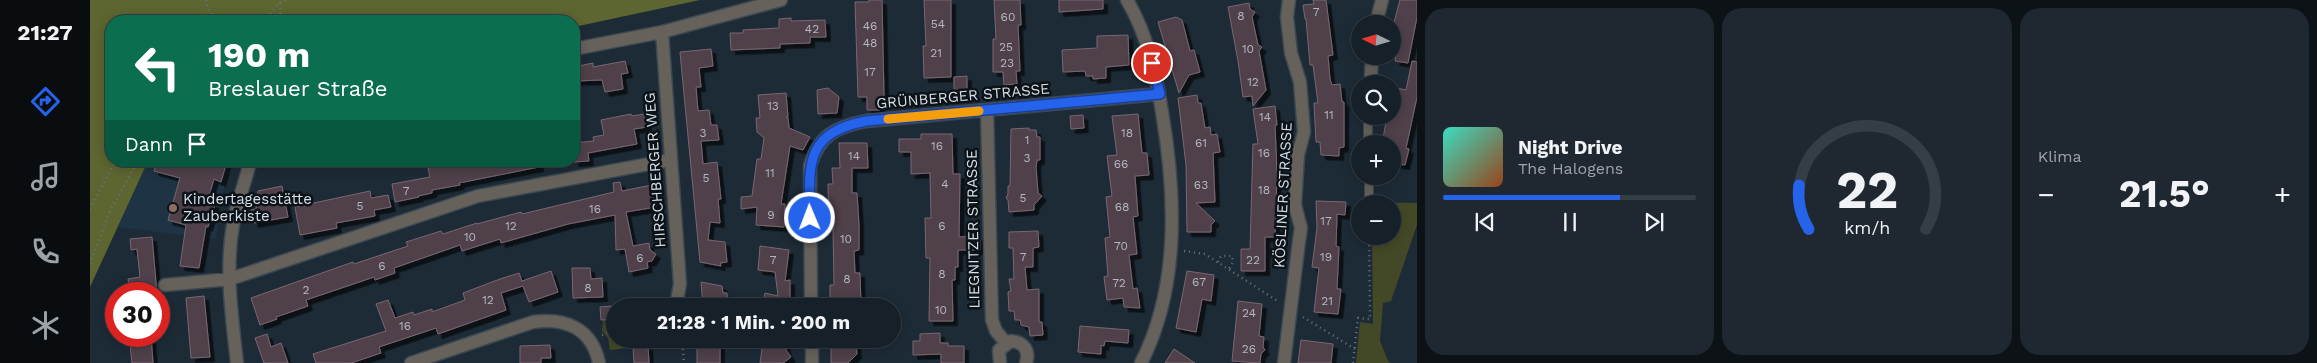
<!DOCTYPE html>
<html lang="de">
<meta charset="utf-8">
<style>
body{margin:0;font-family:"Work Sans",sans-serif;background:#1f2830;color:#f1f3f6;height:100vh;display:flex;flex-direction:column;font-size:19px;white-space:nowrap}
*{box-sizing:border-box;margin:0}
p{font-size:16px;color:#9ea3a8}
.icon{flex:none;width:28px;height:28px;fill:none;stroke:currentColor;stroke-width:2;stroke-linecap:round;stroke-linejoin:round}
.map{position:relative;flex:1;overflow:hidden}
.sheet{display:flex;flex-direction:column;gap:8px;padding:8px;background:#0c1216;width:900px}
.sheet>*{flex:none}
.banner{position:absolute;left:15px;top:15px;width:475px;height:152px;border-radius:20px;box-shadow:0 2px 12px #0003,0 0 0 1px #353e45;background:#0b6e4f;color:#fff;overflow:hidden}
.needle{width:32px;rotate:275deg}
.buttons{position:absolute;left:1261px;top:15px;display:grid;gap:10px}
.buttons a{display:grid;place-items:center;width:50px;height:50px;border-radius:50%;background:#162028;box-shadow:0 2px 12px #0003,0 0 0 1px #353e45;font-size:25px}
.speed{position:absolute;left:15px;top:282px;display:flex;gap:10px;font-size:25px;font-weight:700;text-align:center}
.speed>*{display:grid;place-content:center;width:65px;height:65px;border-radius:50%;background:#162028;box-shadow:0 2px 12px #0003,0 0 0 1px #353e45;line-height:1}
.speed .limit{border:8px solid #d22;background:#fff;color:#111}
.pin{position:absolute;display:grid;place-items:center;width:42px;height:42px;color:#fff;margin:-21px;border:2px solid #fff;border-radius:50%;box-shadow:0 1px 5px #0007}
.me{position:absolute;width:55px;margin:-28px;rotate:359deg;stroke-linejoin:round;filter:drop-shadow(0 0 4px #0008)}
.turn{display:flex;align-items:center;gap:18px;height:105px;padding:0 20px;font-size:22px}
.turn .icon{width:65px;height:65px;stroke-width:2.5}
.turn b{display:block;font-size:35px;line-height:42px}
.then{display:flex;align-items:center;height:48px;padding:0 20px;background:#0003;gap:10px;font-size:19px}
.big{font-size:38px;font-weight:700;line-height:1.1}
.sheet .card{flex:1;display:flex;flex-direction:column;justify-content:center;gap:8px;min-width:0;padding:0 18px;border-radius:20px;background:#1f2830}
.sheet .dial{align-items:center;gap:0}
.dial svg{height:130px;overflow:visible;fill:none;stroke:#353e45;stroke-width:7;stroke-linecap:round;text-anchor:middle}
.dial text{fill:#f1f3f6;stroke:none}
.song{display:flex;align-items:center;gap:15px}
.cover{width:60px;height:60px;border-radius:8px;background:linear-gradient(135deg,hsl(170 70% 55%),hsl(20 70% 35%))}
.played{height:5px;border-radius:2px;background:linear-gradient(90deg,#2563eb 70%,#353e45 70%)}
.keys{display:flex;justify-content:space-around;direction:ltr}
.heat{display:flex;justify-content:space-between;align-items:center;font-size:28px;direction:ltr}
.sheet .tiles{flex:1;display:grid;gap:8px;grid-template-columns:repeat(3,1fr)}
.trip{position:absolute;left:516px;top:298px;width:295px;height:50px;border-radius:25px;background:#162028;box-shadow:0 2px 12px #0003,0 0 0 1px #353e45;font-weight:700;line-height:50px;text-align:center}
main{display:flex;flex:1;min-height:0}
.menu{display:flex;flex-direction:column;width:90px;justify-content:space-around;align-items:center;background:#090d10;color:#9ea3a8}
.menu .icon{width:35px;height:35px}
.menu .current{color:#2563eb}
.menu b{font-size:22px;color:#f1f3f6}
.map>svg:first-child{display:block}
.built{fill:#1e3343}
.green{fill:#434926}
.forest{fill:#5d6530}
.building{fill:#50404a;stroke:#796672;filter:url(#shadow)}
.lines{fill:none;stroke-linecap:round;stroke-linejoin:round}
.lane-casing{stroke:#3b4852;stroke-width:10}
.street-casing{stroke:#3b4852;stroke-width:15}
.path{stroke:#69757e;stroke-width:2.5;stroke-dasharray:1 4;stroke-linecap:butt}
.lane{stroke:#66615a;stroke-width:8}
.street{stroke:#66615a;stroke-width:12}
.route-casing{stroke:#184099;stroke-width:12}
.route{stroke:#2563eb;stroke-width:9}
.slow{stroke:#f59e0b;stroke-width:9}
.education-dot{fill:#8d6e63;stroke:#0c1318;stroke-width:2}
.labels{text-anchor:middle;stroke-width:5;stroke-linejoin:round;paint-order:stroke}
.number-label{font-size:12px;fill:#b4b7c0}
.street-label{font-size:15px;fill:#d6dfe7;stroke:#0c1318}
.poi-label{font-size:15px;fill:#d6dfe7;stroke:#0c1318;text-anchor:start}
</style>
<main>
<nav class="menu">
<b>21:27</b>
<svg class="icon current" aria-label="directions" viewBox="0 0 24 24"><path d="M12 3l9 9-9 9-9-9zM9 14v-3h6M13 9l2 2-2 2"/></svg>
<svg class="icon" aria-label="music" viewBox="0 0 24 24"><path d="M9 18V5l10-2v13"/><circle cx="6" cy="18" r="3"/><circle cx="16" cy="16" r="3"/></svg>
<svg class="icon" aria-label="phone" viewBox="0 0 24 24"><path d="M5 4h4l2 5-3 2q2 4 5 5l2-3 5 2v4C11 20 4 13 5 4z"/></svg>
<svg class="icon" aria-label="climate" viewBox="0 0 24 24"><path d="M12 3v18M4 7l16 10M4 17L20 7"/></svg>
</nav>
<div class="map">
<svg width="1327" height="363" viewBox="0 0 1327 363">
<defs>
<filter id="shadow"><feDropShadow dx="4.5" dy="4.5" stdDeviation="0" flood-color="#0009"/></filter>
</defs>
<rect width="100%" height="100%" fill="#1d2b36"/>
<path class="built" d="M58,161H148L145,164L136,182L131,199L126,239L28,227Z"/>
<path class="green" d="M1281,202L1327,203V225L1301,301L1293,303L1290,341L1298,361L1301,363H1266L1270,322L1283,324L1282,236H1302V204H1282Z
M525,319V339H563V345L520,350L518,338L512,331L513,320Z"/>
<path class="forest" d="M0,0H610L484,27V21H21V161H58L0,287Z"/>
<path class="building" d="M779,0H792L794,96H790V110H777V97H768L765,2H779Z
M834,0H861V77L834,78L833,46H836Z
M904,0H930L931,25H928L930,71H926L927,84L914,85L913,72H903V39H906Z
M969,0H1013V9L969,12Z
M1223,0H1236L1243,55L1238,56L1240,79L1242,85L1250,84L1252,102H1254V147L1249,148V156L1231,155L1230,142H1226L1224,103H1228L1223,65H1220L1216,19H1215L1213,5L1224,4Z
M1310,0H1327V17L1318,63L1305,61L1308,43L1302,42V30Z
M1159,3L1160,9L1165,12L1162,17L1168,45L1172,47L1169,51L1176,90L1163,106L1162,96L1153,97L1148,61L1138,7Z
M1086,17L1092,20L1100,51L1104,50L1110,72L1099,75L1089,93L1068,22Z
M701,18V21L735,20L736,37H720V43L690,44V48L641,50L640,33H653V30L689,28V19Z
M1038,35L1039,65L1016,67V78L1003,79V76H996L995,71L973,72L972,50L1007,48V36Z
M621,49L623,66L609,68L611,87H606L608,111L619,110L621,125H627L629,140L611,141L613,164L627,162L631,199H628L630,223L620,222L618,240L635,242L637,262L630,263L631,266L610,262L590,52Z
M535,61L538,73L531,74L533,89L515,92L512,80L484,81V67L503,63V67Z
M1322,61L1327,62V97L1316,148L1319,149L1315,165L1302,163V144H1292L1297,116H1302V87L1316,90Z
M877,76V91L864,92V77Z
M738,88L749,97L747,113L728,114L727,90Z
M696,93L698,117H696L698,118L699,128L720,137L713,150L700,146L691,204H695L694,227L666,225L667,207L651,209V197L662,196L667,159H671L674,138L667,132L666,118H670L668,95Z
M1107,95L1108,103H1111L1115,128L1120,127L1121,135L1127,134L1130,152L1123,153L1125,202L1106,203L1125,221L1121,225V232H1097L1096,165L1088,98Z
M1185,106L1187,125H1185L1187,174L1185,237H1175V271H1151V249H1160L1163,144H1168L1163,109Z
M541,114L542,116L554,114L557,127L544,129L547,144L498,153L499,161L484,162V143L504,141L503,137L514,135L511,120Z
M1048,114L1052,153H1057L1059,175L1045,176L1048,216L1043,217L1047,254L1039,255L1043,289L1047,288L1050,308L1034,307L1033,298L1017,300L1014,277L1018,276L1015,238L1020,237L1016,197L1022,196L1017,156L1027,155L1022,116Z
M993,115L994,128L981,129L980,116Z
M939,128V130H946L947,137H950V160H947L946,167L948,193L952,196L944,205V210L919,212L918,200L916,198L918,194V186H920L921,129Z
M831,134H862L863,174H870L869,237L890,236V250H868V267H865V280H862L863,321H839L840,258H836L835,218H841L840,173L821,174V152H809V139H831Z
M749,143H777L778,168H762V193H767L769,225V250L764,251L765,273H770L771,306H740V285H744L743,228H739L738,184H743L742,168H750Z
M67,161H137L131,182L124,179L117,202L125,204L118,227L116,226L109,268L90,266L96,225L78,220L90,178L64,171Z
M376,161H449V167L369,183L370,185L342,190V193L328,196L329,197L305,202L302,184L340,177L338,168Z
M530,182L532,191L562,185L566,207L536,212L543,246L559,243L560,250L566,254L562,261L557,262L558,268L539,272L535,249L526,250L525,215L478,224L411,243L410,239L372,251L370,245L304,268L305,273L285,280L284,277L216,300L218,306L186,317L187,319L170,325L161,298L263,262L264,264L318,246L316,242L351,231L353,234L387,223V224L431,212L432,214L524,192L523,183Z
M192,186L198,217L164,223L161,210L166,209L168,191Z
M280,191L281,198L298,195L301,207L284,210L285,216L246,223L247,228L210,235L205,207Z
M1226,201L1256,202L1255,215L1247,214L1246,246L1249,247L1247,289H1251L1248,314L1224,312L1229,268L1222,267L1227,228Z
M948,231L949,247L943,248V267H935L937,290L949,289V322H952L953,335L940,336L939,327L931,325L930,320H925L924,311H919L918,292L921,291L919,279H924L923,248H919V232Z
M62,237L67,294H40L38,279L50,277L47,249L41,250L40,239Z
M670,246L699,250L695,281L700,280V298L713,300L712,306H672L675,293L688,296L685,272L668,270Z
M482,268H500L501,279L512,278L513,297L483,298Z
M461,271L468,292L439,302L433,286L411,293L416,310L348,334L346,328L289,347L291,353L261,363H226L223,354L296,331L286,304L298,300L305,318L323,312L324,315L342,309V312L375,300L373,293L410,279L429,273L432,281Z
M1097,271L1124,275L1121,301L1112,299L1106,332L1086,328Z
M611,282L632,286L633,293H637L638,306H613Z
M114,296L120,357L101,358L96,298Z
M1148,301L1172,304L1169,336L1174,337L1173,347L1175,350L1171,354L1170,363L1142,361Z
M522,306L523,319L511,320L510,307Z
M990,326L1039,330L1038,343L1015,341L1014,346L1011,345V354L988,352Z
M850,333V343H858V346H874V363H851V354L823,355V341H830V334Z
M177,334L181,347L191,343L198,363H174L165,338Z
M39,336H61L63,363H42Z
M616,339H630V363H607V348H617Z
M1211,340L1243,344L1241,363H1208Z
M673,342L696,345V350L701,357L693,363H670Z
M766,344L767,354L758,363H741V345Z
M460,345L461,358H451V363H430V346Z
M558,346L559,363H544L543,347Z
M1084,349L1105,363H1075Z"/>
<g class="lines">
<defs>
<path id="lane" d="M1278,116V144
M1279,176V197"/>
<path id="street" d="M1037,0C1057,34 1066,73 1072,112C1086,194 1090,287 1051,363
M1286,24L1292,0
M572,32L590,284L586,306
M484,49L572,32L691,0
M1281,75L1282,56
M897,110L902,320L906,331L916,343
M75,285L140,279L388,196L580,160
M721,306L720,166C729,135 746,127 776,121L1069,94
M722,339V363
M147,363C142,318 135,270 143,225C146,206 154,186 159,166L163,161
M321,363L443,322C476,317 502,329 509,363
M910,363L909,350L921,341C934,342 940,351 936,363
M1194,363L1209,241L1211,228L1205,205L1208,155L1214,132L1210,82L1201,53L1197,17L1199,0"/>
</defs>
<use href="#lane" class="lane-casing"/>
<use href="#street" class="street-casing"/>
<path class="path" d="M116,0L119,13L137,21
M190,3L191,21
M173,21L190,3L196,0
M0,209L25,161
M1094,251L1115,254L1189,302
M1128,262L1131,256H1142L1143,262L1139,269
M0,264L19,213L48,161
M1213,317L1265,349
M512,335L525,330
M592,339L594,363
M1263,363L1268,318L1280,319L1279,236"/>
<use href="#lane" class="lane"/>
<use href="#street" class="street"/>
</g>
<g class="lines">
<defs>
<path id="route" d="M720,218C719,165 714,133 776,121L1070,94L1062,63"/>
</defs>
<use href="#route" class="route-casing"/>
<use href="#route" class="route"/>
<path class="slow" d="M798,119L889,111"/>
</g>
<circle class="education-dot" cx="83" cy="208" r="5"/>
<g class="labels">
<g class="number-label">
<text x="1226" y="16">7</text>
<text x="1151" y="20">8</text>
<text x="918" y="21">60</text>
<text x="848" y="28">54</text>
<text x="780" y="30">46</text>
<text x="722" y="33">42</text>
<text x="780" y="47">48</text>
<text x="916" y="51">25</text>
<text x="1158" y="53">10</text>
<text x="846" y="57">21</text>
<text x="917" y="67">23</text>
<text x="780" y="76">17</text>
<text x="1163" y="86">12</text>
<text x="683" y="110">13</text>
<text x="1239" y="119">11</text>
<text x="1175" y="121">14</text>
<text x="613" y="137">3</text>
<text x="1037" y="137">18</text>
<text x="937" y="144">1</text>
<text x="1111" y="147">61</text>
<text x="847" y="150">16</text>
<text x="1174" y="157">16</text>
<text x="764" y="160">14</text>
<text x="937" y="162">3</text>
<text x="1031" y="168">66</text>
<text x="680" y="177">11</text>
<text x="616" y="182">5</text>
<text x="855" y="188">4</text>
<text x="1111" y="189">63</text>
<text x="1174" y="194">18</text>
<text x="316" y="195">7</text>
<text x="933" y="202">5</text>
<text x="270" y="210">5</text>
<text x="1032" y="211">68</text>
<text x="505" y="213">16</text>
<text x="681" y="219">9</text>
<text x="1236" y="225">17</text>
<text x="421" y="230">12</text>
<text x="852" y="230">6</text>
<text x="380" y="241">10</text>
<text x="756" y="243">10</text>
<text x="1031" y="250">70</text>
<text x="933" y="261">7</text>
<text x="1236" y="261">19</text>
<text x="550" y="262">6</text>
<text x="683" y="264">7</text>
<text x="1163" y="264">22</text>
<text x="292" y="270">6</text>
<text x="852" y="278">8</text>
<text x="757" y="283">8</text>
<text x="1109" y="286">67</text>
<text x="1029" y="287">72</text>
<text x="498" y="292">8</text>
<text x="216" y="294">2</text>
<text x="398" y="304">12</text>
<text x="1237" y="305">21</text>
<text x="851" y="314">10</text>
<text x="1159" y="317">24</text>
<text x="315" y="330">16</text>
<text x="1159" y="353">26</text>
</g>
<g class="street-label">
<text transform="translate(873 96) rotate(-5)" y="5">GRÜNBERGER STRASSE</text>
<text transform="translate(565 170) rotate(-94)" y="5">HIRSCHBERGER WEG</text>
<text transform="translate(1193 195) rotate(-87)" y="5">KÖSLINER STRASSE</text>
<text transform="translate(883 229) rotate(-91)" y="5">LIEGNITZER STRASSE</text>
</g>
<g class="poi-label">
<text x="93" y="204">Kindertagesstätte<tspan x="93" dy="17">Zauberkiste</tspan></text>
</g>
</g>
</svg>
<div class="buttons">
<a><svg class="needle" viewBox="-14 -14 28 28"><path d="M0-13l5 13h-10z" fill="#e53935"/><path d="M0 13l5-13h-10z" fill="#9ea3a8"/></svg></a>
<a><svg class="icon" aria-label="search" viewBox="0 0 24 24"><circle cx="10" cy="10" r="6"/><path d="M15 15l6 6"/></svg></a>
<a>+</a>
<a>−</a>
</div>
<div class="speed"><div class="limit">30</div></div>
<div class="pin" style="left:1062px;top:63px;background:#d93025"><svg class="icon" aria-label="arrive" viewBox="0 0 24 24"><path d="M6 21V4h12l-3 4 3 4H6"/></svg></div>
<svg class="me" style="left:720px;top:218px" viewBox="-20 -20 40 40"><circle r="17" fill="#2563eb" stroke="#fff" stroke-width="3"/><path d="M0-11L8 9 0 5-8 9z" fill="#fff"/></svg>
<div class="trip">21:28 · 1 Min. · 200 m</div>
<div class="banner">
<div class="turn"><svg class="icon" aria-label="left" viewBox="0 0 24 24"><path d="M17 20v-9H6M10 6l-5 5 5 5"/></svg><div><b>190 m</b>Breslauer Straße</div></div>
<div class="then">Dann<svg class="icon" aria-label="arrive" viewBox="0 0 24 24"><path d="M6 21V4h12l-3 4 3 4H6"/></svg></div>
</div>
</div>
<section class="sheet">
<div class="tiles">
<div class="card">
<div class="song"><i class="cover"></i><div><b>Night Drive</b><p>The Halogens</p></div></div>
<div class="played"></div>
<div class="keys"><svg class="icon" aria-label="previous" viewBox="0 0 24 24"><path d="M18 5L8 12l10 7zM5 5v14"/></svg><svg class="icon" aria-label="pause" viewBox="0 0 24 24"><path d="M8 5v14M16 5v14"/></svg><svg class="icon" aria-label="next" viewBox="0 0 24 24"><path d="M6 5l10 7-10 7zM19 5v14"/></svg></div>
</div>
<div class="card dial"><svg viewBox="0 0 100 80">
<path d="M14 69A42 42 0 1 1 86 69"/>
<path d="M14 69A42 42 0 0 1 8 42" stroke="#2563eb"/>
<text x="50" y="56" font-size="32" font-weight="700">22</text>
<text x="50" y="72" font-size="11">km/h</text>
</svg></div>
<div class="card"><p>Klima</p>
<div class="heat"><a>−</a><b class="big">21.5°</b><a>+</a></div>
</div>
</div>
</section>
</main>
